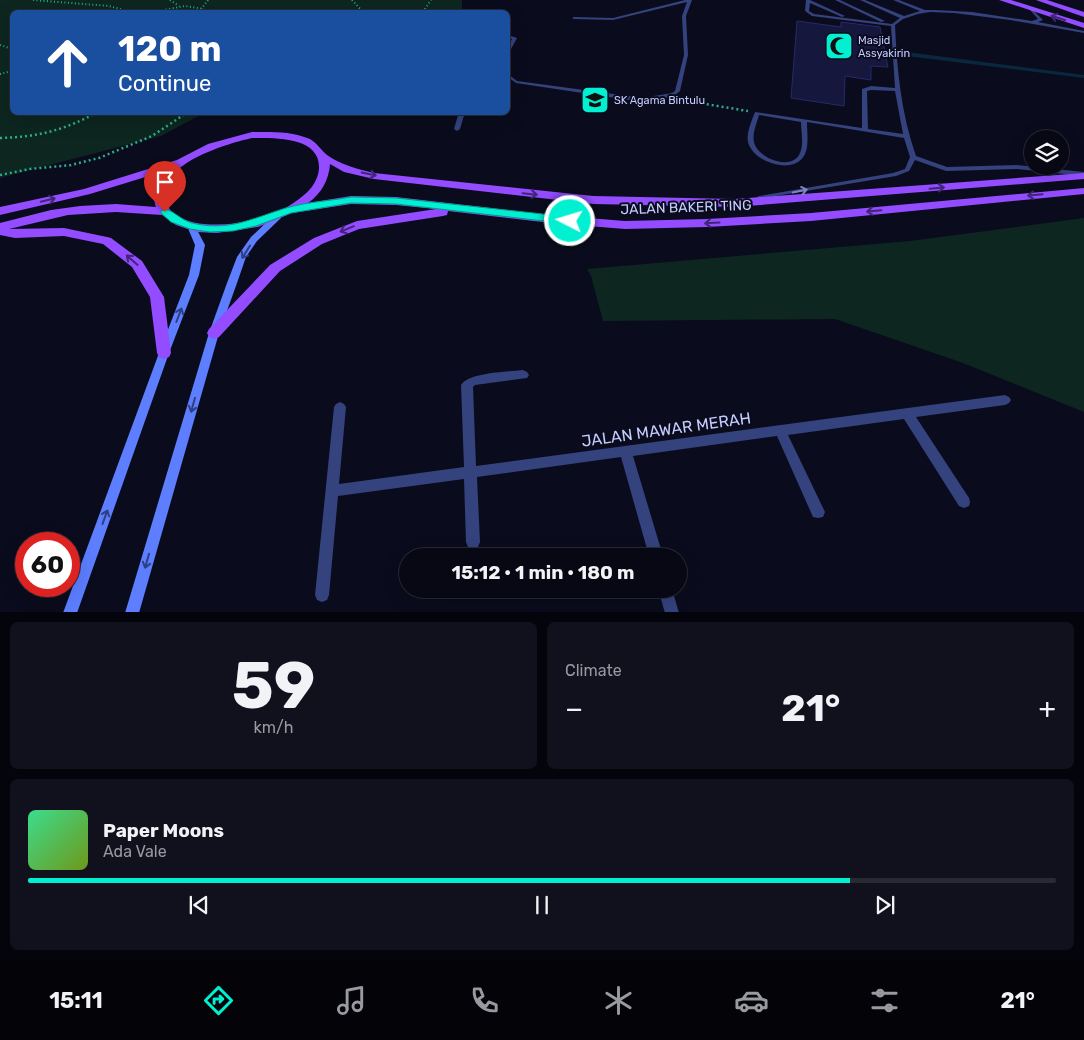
<!DOCTYPE html>
<meta charset="utf-8">
<style>
body{margin:0;font-family:Rubik,sans-serif;background:#11111e;color:#f1f3f6;height:100vh;display:flex;flex-direction:column;font-size:19px;white-space:nowrap}
*{box-sizing:border-box;margin:0}
p{font-size:16px;color:#989aa0}
.icon{flex:none;width:28px;height:28px;fill:none;stroke:currentColor;stroke-width:2;stroke-linecap:round;stroke-linejoin:round}
.map{position:relative;height:612px;overflow:hidden}
.sheet{display:flex;flex-direction:column;gap:10px;padding:10px;background:#04040c;flex:1}
.sheet>*{flex:none}
.top-card{position:absolute;left:10px;top:10px;width:500px;height:105px;border-radius:8px;box-shadow:0 5px 20px #0002,0 0 0 1px #292934;background:#1a4fa0;color:#fff;overflow:hidden}
.controls{position:absolute;left:1024px;top:130px;display:grid;gap:10px}
.controls a{display:grid;place-items:center;width:45px;height:45px;border-radius:50%;background:#080815;box-shadow:0 5px 20px #0002,0 0 0 1px #292934;font-size:25px}
.speed{position:absolute;left:15px;top:532px;display:flex;gap:10px;font-size:25px;font-weight:700;text-align:center}
.speed>*{display:grid;place-content:center;width:65px;height:65px;border-radius:50%;background:#080815;box-shadow:0 5px 20px #0002,0 0 0 1px #292934;line-height:1}
.speed .limit{border:8px solid #d22;background:#fff;color:#111}
.pin{position:absolute;display:grid;place-items:center;width:42px;height:42px;color:#fff;margin:-51px -21px;border-radius:50% 50% 50% 0;rotate:-45deg;box-shadow:0 0 5px #0007}
.pin .icon{rotate:45deg}
.me{position:absolute;width:55px;margin:-28px;rotate:275deg;stroke-linejoin:round;filter:drop-shadow(0 0 4px #0008)}
.turn{display:flex;align-items:center;gap:18px;height:105px;padding:0 25px;font-size:22px}
.turn .icon{width:65px;height:65px;stroke-width:2.5}
.turn b{display:block;font-size:35px;line-height:42px}
.big{font-size:38px;font-weight:700;line-height:1.1}
.sheet .tile{flex:1;display:flex;flex-direction:column;justify-content:center;gap:8px;min-width:0;padding:0 18px;border-radius:8px;background:#11111e}
.sheet .dial{align-items:center;gap:0}
.dial b{font-size:65px;line-height:1}
.song{display:flex;align-items:center;gap:15px}
.cover{width:60px;height:60px;border-radius:8px;background:linear-gradient(135deg,hsl(150 70% 55%),hsl(80 70% 35%))}
.played{height:5px;border-radius:2px;background:linear-gradient(90deg,#00f0d1 80%,#292934 80%)}
.keys{display:flex;justify-content:space-around;direction:ltr}
.heat{display:flex;justify-content:space-between;align-items:center;font-size:28px;direction:ltr}
.sheet .tiles{flex:1;display:grid;gap:10px;grid-template-columns:1fr 1fr}
.tile:last-child{grid-column:span 2}
.trip{position:absolute;left:399px;top:548px;width:288px;height:50px;border-radius:25px;background:#080815;box-shadow:0 5px 20px #0002,0 0 0 1px #292934;font-weight:700;line-height:50px;text-align:center}
.dock{display:flex;height:80px;justify-content:space-around;align-items:center;background:#030308;color:#989aa0}
.dock .icon{width:35px;height:35px}
.dock .on{color:#00f0d1}
.dock b{font-size:22px;color:#f1f3f6}
.map>svg:first-child{display:block}
.green{fill:#0d261f}
.water{fill:#09283d}
.building{fill:#16173d;stroke:#27296a}
.lines{fill:none;stroke-linecap:round;stroke-linejoin:round}
.path-far1{stroke:#29b088;stroke-width:2;stroke-dasharray:1 2.5;stroke-linecap:butt}
.path{stroke:#29b088;stroke-width:2.5;stroke-dasharray:2 3;stroke-linecap:butt}
.service{fill:#34427d;fill-rule:evenodd}
.minor{fill:#34427d;fill-rule:evenodd}
.secondary{fill:#5c7eff;fill-rule:evenodd}
.primary{fill:#934cff;fill-rule:evenodd}
.oneway{stroke:#412577}
.oneway2{stroke:#7c87be}
.oneway3{stroke:#2f3f82}
.route{fill:#00f0d1;stroke:#009c88}
.labels{text-anchor:middle;stroke-width:4;stroke-linejoin:round;paint-order:stroke}
.far-poi-label{font-size:11px;fill:#c5ccff;stroke:#0a0b1c;text-anchor:start}
.street-label{font-size:14px;fill:#c5ccff;stroke:#0a0b1c}
.near-street-label{font-size:16px;fill:#c5ccff;stroke:#0a0b1c}
</style>
<div class="map">
<svg width="1084" height="613" viewBox="0 0 1084 613">
<rect width="100%" height="100%" fill="#0a0b1c"/>
<path class="green" d="M0,0H462V12H12V112L204,113L161,136L0,178Z
M1084,218V412L963,363L835,319L603,321L591,276L587,269L910,241Z"/>
<path class="water" d="M899,51L1084,75V78L898,55Z"/>
<path class="building" d="M797,21L841,27V22L880,27L888,67L871,66V80L845,76L844,106L791,98Z"/>
<g class="lines">
<path class="path-far1" d="M33,0L109,6L131,12
M170,0L179,6
M352,0L363,12
M152,12L185,6L204,9
M199,12L208,0
M353,12H362
M423,12L431,0
M0,45L12,49
M0,74L12,71
M682,100L694,102"/>
<path class="path" d="M687,101L748,111
M0,138C39,137 64,130 98,112
M0,175L30,169L71,165L99,158L152,136L188,112"/>
<path class="service" d="M685,0H692L686,16L688,55L680,91C672,100 647,101 636,101L516,83L508,77V74L517,81L636,97H648L672,93L675,91L684,55L682,16L687,2L613,20L574,19L572,18L574,17L613,18Z
M806,0H810L845,16L842,17L810,3L809,11L814,14L892,24L900,18L860,0H865L904,16L920,11L893,0H899L925,10H936L972,12L1032,21L1038,19L1030,10L1032,9L1043,20L1038,22L1084,31V33L1010,20L954,13L930,12L918,14L903,19L895,25C897,70 901,113 916,156L947,167L1017,165L1084,172V176L1017,169L946,171L915,160L909,171L896,176L757,199V197L759,196L893,173L905,169L910,157L904,138L807,122C807,132 809,145 805,154C795,176 753,163 748,142C746,133 752,120 755,112L862,128V89L871,86L895,88L891,26L812,16L805,11ZM871,90L895,91L903,134L868,129L867,91ZM759,115L801,122C801,131 804,144 800,153C792,172 757,158 754,142C752,133 757,123 759,115Z
M835,0H840L885,21L881,22Z
M508,35L517,38L510,51L508,52V48L512,39L508,37Z
M459,112H465L460,129L457,131L454,129Z"/>
<path class="minor" d="M523,370L527,372L529,375L527,378L475,385L473,387L476,466L1005,395L1009,397L1011,400L1009,403L1005,405L916,417L969,498L970,502L969,506L964,508L959,506L904,419L788,435L825,512L823,517L818,518L813,517L777,436L633,456L663,556H649L621,457L477,477L480,542L478,547L473,549L468,547L466,542L464,479L338,496L329,595L327,600L322,602L317,600L315,595L334,407L336,404L340,402L344,404L346,407L339,484L464,467L461,385C469,372 508,372 523,370Z
M658,589H672L679,613H665Z"/>
<path class="secondary" d="M278,213L281,214L282,216L281,218L257,241L246,257L237,283L219,333L139,613H125L209,333L227,283L237,257L251,237L275,214Z
M191,223L195,226L205,245L199,275L169,353L77,613H63L159,353L189,275L195,245L187,226Z"/>
<path class="primary" d="M999,0H1011L1084,23V28Z
M1036,0H1047L1084,12V17Z
M252,132C272,132 291,131 310,139C317,143 321,150 327,155C341,165 358,169 374,173L593,196L735,199L1084,173V179L735,207L593,204L374,179L344,172L330,164C329,180 321,194 308,203L351,196L396,197L551,215L625,221L707,219L811,213L1084,188V194L811,221L707,227L625,229L551,223L448,211L447,215L443,216L359,229L322,244L280,271L219,337L214,339L209,337L207,333L209,329L270,265L314,238L357,221L436,209L396,205L351,204L292,213L258,227L217,233L197,232L176,225L162,215L116,212L68,215L9,229L64,228L107,237L111,238L142,261L164,297L171,353L169,357L164,359L159,357L157,353L150,297L132,267L103,244L64,236L15,238L0,235V223L51,210L80,206L116,204L156,207C151,193 157,182 165,171L90,194L0,215V207L84,189L177,160L208,144ZM252,138C274,138 321,136 319,169C318,179 312,189 304,195C278,218 237,227 204,224C192,223 173,218 168,206C149,166 226,144 252,138Z"/>
</g>
<defs><path id="oneway-shaft" d="M-6 0H5M1.5-3L5.5 0L1.5 3" fill="none" stroke-width="1.6" stroke-linecap="round" stroke-linejoin="round" transform="scale(1.25)"/></defs>
<g class="oneway">
<use href="#oneway-shaft" transform="translate(1058 18) rotate(-162)"/>
<use href="#oneway-shaft" transform="translate(369 174) rotate(12)"/>
<use href="#oneway-shaft" transform="translate(937 188) rotate(-5)"/>
<use href="#oneway-shaft" transform="translate(530 194) rotate(6)"/>
<use href="#oneway-shaft" transform="translate(1035 195) rotate(175)"/>
<use href="#oneway-shaft" transform="translate(48 200) rotate(-13)"/>
<use href="#oneway-shaft" transform="translate(874 211) rotate(175)"/>
<use href="#oneway-shaft" transform="translate(712 223) rotate(177)"/>
<use href="#oneway-shaft" transform="translate(347 229) rotate(158)"/>
<use href="#oneway-shaft" transform="translate(132 260) rotate(-139)"/>
</g>
<use class="oneway2" href="#oneway-shaft" transform="translate(800 191) rotate(-11)"/>
<g class="oneway3">
<use href="#oneway-shaft" transform="translate(246 252) rotate(122)"/>
<use href="#oneway-shaft" transform="translate(179 315) rotate(-69)"/>
<use href="#oneway-shaft" transform="translate(193 405) rotate(106)"/>
<use href="#oneway-shaft" transform="translate(105 517) rotate(-70)"/>
<use href="#oneway-shaft" transform="translate(147 561) rotate(106)"/>
</g>
<path class="route" d="M351,197L396,198L570,217L574,221L570,224L396,204L351,203L291,213L256,226L233,231L210,232L190,229L171,222L160,212L165,209C174,211 181,220 192,223C229,232 253,218 286,208C306,202 330,201 351,197Z"/>
<defs>
<symbol id="mosque-square" viewBox="-11 -11 22 22"><rect x="-9" y="-9" width="18" height="18" rx="4" fill="#00f0d1" stroke="#0a0b1c"/><path d="M3.5-4.9A6 6 0 1 0 3.5 4.9A5 5 0 1 1 3.5-4.9Z" fill="#111"/></symbol>
<symbol id="school-square" viewBox="-11 -11 22 22"><rect x="-9" y="-9" width="18" height="18" rx="4" fill="#00f0d1" stroke="#0a0b1c"/><path d="M0-5L7-2L0 1L-7-2ZM-4 1L0 2.5L4 1V4Q0 6-4 4Z" fill="#111"/></symbol>
</defs>
<g fill-rule="evenodd">
<use href="#mosque-square" x="823" y="30" width="32" height="32"/>
<use href="#school-square" x="579" y="84" width="32" height="32"/>
</g>
<g class="labels">
<g class="far-poi-label">
<text x="858" y="44">Masjid<tspan x="858" dy="13">Assyakirin</tspan></text>
<text x="614" y="104">SK Agama Bintulu</text>
</g>
<g class="street-label">
<text transform="translate(686 207) rotate(-2)" y="5">JALAN BAKERI TING</text>
</g>
<g class="near-street-label">
<text transform="translate(666 429) rotate(-8)" y="6">JALAN MAWAR MERAH</text>
</g>
</g>
</svg>
<div class="controls">
<a><svg class="icon" aria-label="layers" viewBox="0 0 24 24"><path d="M12 4l9 5-9 5-9-5zM3 14l9 5 9-5"/></svg></a>
</div>
<div class="speed"><div class="limit">60</div></div>
<div class="pin" style="left:165px;top:212px;background:#d93025"><svg class="icon" aria-label="arrive" viewBox="0 0 24 24"><path d="M6 21V4h12l-3 4 3 4H6"/></svg></div>
<svg class="me" style="left:570px;top:221px" viewBox="-20 -20 40 40"><circle r="17" fill="#00f0d1" stroke="#fff" stroke-width="3"/><path d="M0-11L8 9 0 5-8 9z" fill="#fff"/></svg>
<div class="trip">15:12 · 1 min · 180 m</div>
<div class="top-card">
<div class="turn"><svg class="icon" aria-label="ahead" viewBox="0 0 24 24"><path d="M12 20V5M6 11l6-6 6 6"/></svg><div><b>120 m</b>Continue</div></div>
</div>
</div>
<section class="sheet">
<div class="tiles">
<div class="tile dial"><b>59</b><p>km/h</p></div>
<div class="tile"><p>Climate</p>
<div class="heat"><a>−</a><b class="big">21°</b><a>+</a></div>
</div>
<div class="tile">
<div class="song"><i class="cover"></i><div><b>Paper Moons</b><p>Ada Vale</p></div></div>
<div class="played"></div>
<div class="keys"><svg class="icon" aria-label="previous" viewBox="0 0 24 24"><path d="M18 5L8 12l10 7zM5 5v14"/></svg><svg class="icon" aria-label="pause" viewBox="0 0 24 24"><path d="M8 5v14M16 5v14"/></svg><svg class="icon" aria-label="next" viewBox="0 0 24 24"><path d="M6 5l10 7-10 7zM19 5v14"/></svg></div>
</div>
</div>
</section>
<nav class="dock">
<b>15:11</b>
<svg class="icon on" aria-label="directions" viewBox="0 0 24 24"><path d="M12 3l9 9-9 9-9-9zM9 14v-3h6M13 9l2 2-2 2"/></svg>
<svg class="icon" aria-label="music" viewBox="0 0 24 24"><path d="M9 18V5l10-2v13"/><circle cx="6" cy="18" r="3"/><circle cx="16" cy="16" r="3"/></svg>
<svg class="icon" aria-label="phone" viewBox="0 0 24 24"><path d="M5 4h4l2 5-3 2q2 4 5 5l2-3 5 2v4C11 20 4 13 5 4z"/></svg>
<svg class="icon" aria-label="climate" viewBox="0 0 24 24"><path d="M12 3v18M4 7l16 10M4 17L20 7"/></svg>
<svg class="icon" aria-label="car" viewBox="0 0 24 24"><path d="M5 17H2v-5l4-1 3-4h7l3 4 3 1v5h-3M9 17h6M6 11h13"/><circle cx="7" cy="17" r="2"/><circle cx="17" cy="17" r="2"/></svg>
<svg class="icon" aria-label="filters" viewBox="0 0 24 24"><path d="M4 7h16M4 17h16"/><circle cx="9" cy="7" r="2"/><circle cx="15" cy="17" r="2"/></svg>
<b>21°</b>
</nav>
